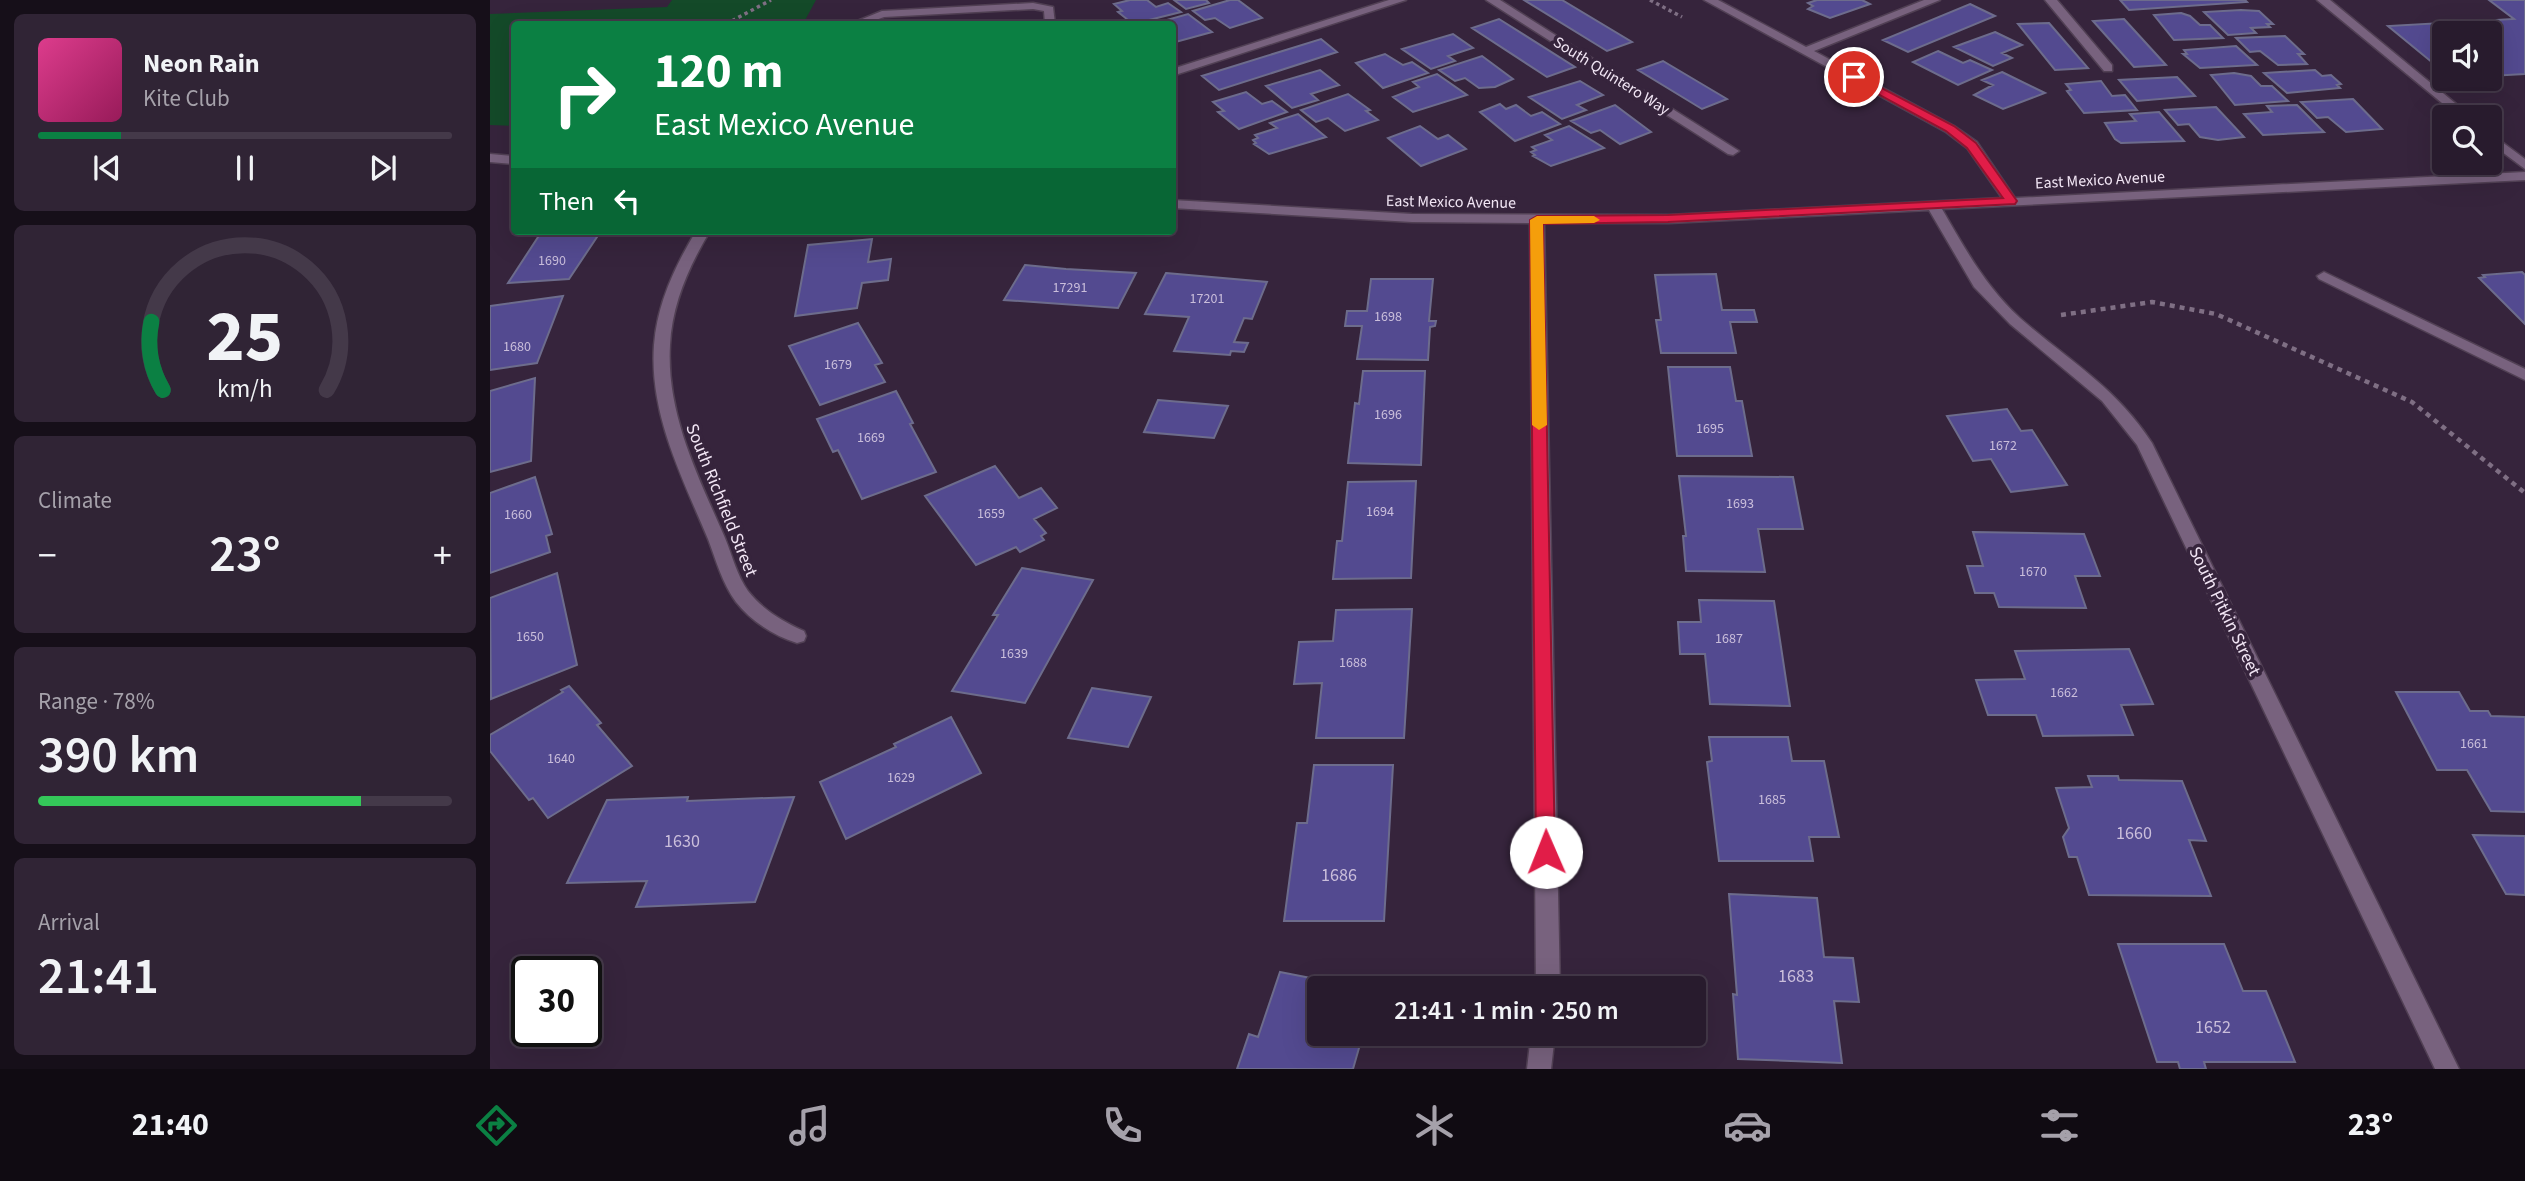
<!DOCTYPE html>
<meta charset="utf-8">
<style>
body{margin:0;font-family:"Source Sans 3",sans-serif;background:#302435;color:#f1f3f6;height:100vh;display:flex;flex-direction:column;font-size:26px;white-space:nowrap}
*{box-sizing:border-box;margin:0}
p{font-size:23px;color:#a5a1aa}
.icon{flex:none;width:38px;height:38px;fill:none;stroke:currentColor;stroke-width:2;stroke-linecap:round;stroke-linejoin:round}
.map{position:relative;flex:1;overflow:hidden}
.drawer{display:flex;flex-direction:column;gap:14px;padding:14px;background:#160f19;width:490px}
.drawer>*{flex:none}
.hud{position:absolute;left:21px;top:21px;width:665px;height:214px;border-radius:7px;box-shadow:0 7px 28px #0002,0 0 0 2px #443949;background:#0b8043;color:#fff;overflow:hidden}
.fabs{position:absolute;left:1942px;top:21px;display:grid;gap:14px}
.fabs a{display:grid;place-items:center;width:70px;height:70px;border-radius:7px;background:#281b2d;box-shadow:0 7px 28px #0002,0 0 0 2px #443949;font-size:35px}
.speed{position:absolute;left:21px;top:956px;display:flex;gap:14px;font-size:35px;font-weight:700;text-align:center}
.speed>*{display:grid;place-content:center;width:91px;height:91px;border-radius:50%;background:#281b2d;box-shadow:0 7px 28px #0002,0 0 0 2px #443949;line-height:1}
.speed .limit{border:4px solid #111;border-radius:10px;background:#fff;color:#111}
.pin{position:absolute;display:grid;place-items:center;width:60px;height:60px;color:#fff;margin:-30px;border:4px solid #fff;border-radius:50%;box-shadow:0 2px 7px #0007}
.me{position:absolute;width:77px;margin:-38px;rotate:359deg;stroke-linejoin:round;filter:drop-shadow(0 0 5px #0008)}
.turn{display:flex;align-items:center;gap:24px;height:147px;padding:0 28px;font-size:32px}
.turn .icon{width:91px;height:91px;stroke-width:2.5}
.turn b{display:block;font-size:49px;line-height:60px}
.then{display:flex;align-items:center;height:66px;padding:0 28px;background:#0003;gap:14px;font-size:26px}
.big{font-size:52px;font-weight:600;line-height:1.1}
.drawer .tile{flex:1;display:flex;flex-direction:column;justify-content:center;gap:10px;min-width:0;padding:0 24px;border-radius:10px;background:#302435}
.drawer .dial{align-items:center;gap:0}
.dial svg{height:182px;overflow:visible;fill:none;stroke:#443949;stroke-width:7;stroke-linecap:round;text-anchor:middle}
.dial text{fill:#f1f3f6;stroke:none}
.song{display:flex;align-items:center;gap:21px}
.cover{width:84px;height:84px;border-radius:10px;background:linear-gradient(135deg,hsl(330 70% 55%),hsl(330 70% 35%))}
.played{height:7px;border-radius:4px;background:linear-gradient(90deg,#0b8043 20%,#443949 20%)}
.keys{display:flex;justify-content:space-around;direction:ltr}
.heat{display:flex;justify-content:space-between;align-items:center;font-size:38px;direction:ltr}
.charge{height:10px;border-radius:5px;background:linear-gradient(90deg,#34c759 78%,#443949 0)}
.trip{position:absolute;left:817px;top:976px;width:399px;height:70px;border-radius:7px;background:#281b2d;box-shadow:0 7px 28px #0002,0 0 0 2px #443949;font-weight:600;line-height:70px;text-align:center}
.tabs{display:flex;height:112px;justify-content:space-around;align-items:center;background:#100b12;color:#a5a1aa}
.tabs .icon{width:49px;height:49px}
.tabs .on{color:#0b8043}
.tabs b{font-size:32px;color:#f1f3f6}
main{display:flex;flex:1;min-height:0}
.map>svg:first-child{display:block}
.green{fill:#144a29}
.building{fill:#534a90;stroke:#6d6c8c;stroke-width:2}
.lines{fill:none;stroke-linecap:round;stroke-linejoin:round}
.minor-casing{stroke:#514054;stroke-width:3}
.path-far1{stroke:#7f6f84;stroke-width:3.5;stroke-dasharray:3.5 3.5;stroke-linecap:butt}
.path{stroke:#7f6f84;stroke-width:4.5;stroke-dasharray:5 5;stroke-linecap:butt}
.minor{fill:#78627e;fill-rule:evenodd}
.route{fill:#e11d48;stroke:#92132f;stroke-width:2}
.slow{fill:#f59e0b}
.labels{text-anchor:middle;stroke-width:7;stroke-linejoin:round;paint-order:stroke}
.number-label{font-size:14px;fill:#cabedb}
.far-street-label{font-size:16px;fill:#f1e5f4;stroke:#36243c}
.street-label{font-size:18px;fill:#f1e5f4;stroke:#36243c}
.near-number-label{font-size:18px;fill:#cabedb}
</style>
<main>
<section class="drawer">
<div class="tile">
<div class="song"><i class="cover"></i><div><b>Neon Rain</b><p>Kite Club</p></div></div>
<div class="played"></div>
<div class="keys"><svg class="icon" aria-label="previous" viewBox="0 0 24 24"><path d="M18 5L8 12l10 7zM5 5v14"/></svg><svg class="icon" aria-label="pause" viewBox="0 0 24 24"><path d="M8 5v14M16 5v14"/></svg><svg class="icon" aria-label="next" viewBox="0 0 24 24"><path d="M6 5l10 7-10 7zM19 5v14"/></svg></div>
</div>
<div class="tile dial"><svg viewBox="0 0 100 80">
<path d="M14 69A42 42 0 1 1 86 69"/>
<path d="M14 69A42 42 0 0 1 9 39" stroke="#0b8043"/>
<text x="50" y="56" font-size="32" font-weight="700">25</text>
<text x="50" y="72" font-size="11">km/h</text>
</svg></div>
<div class="tile"><p>Climate</p>
<div class="heat"><a>−</a><b class="big">23°</b><a>+</a></div>
</div>
<div class="tile"><p>Range · 78%</p><b class="big">390 km</b><div class="charge"></div></div>
<div class="tile"><p>Arrival</p><b class="big">21:41</b></div>
</section>
<div class="map">
<svg width="2035" height="1069" viewBox="0 0 2035 1069">
<rect width="100%" height="100%" fill="#36243c"/>
<path class="green" d="M182,0H326L313,24H24V126L0,125V14L177,7Z"/>
<path class="building" d="M640,0H657L666,7L678,3L691,12L643,24L628,12L632,11L624,4Z
M684,0H716L719,3L696,9Z
M740,0H748L772,18L740,28L725,18L715,20L703,11Z
M1034,0H1072L1142,42L1117,51Z
M1327,0H1372L1380,4L1340,18L1318,9L1323,6L1318,3Z
M1630,0H1755L1757,2L1639,10Z
M1999,0H2035V74L2000,76V33H1955V73L1898,26L2024,19Z
M1480,4L1505,16L1418,52L1393,40Z
M1751,10L1769,11L1783,24H1777L1780,27L1761,28L1766,33L1738,35L1714,12Z
M1691,13L1700,16L1710,25H1720L1733,38L1684,40L1664,15Z
M698,14L722,32L682,43V24L673,21Z
M1009,19L1085,67L1057,77L982,28Z
M1634,19L1676,65L1644,67L1603,21Z
M1559,23L1598,68L1565,70L1528,24Z
M1505,32L1532,45L1512,53L1522,58L1503,66L1464,47Z
M963,34L983,48L958,56L965,61L941,69L912,49Z
M1795,36L1814,54H1808L1817,64L1788,65L1770,51L1760,52L1746,38Z
M831,39L847,52L729,90L712,76Z
M1746,46L1767,65L1710,68L1693,54H1697L1694,50Z
M1448,51L1473,63L1480,60L1502,70L1468,85L1423,62Z
M895,54L913,65L922,62L938,73L893,88L866,63Z
M992,56L1023,79L1005,87L989,88L975,78L965,81L949,70Z
M1173,61L1237,99L1212,109L1148,70Z
M830,70L849,85L821,94L828,100L802,108L776,86Z
M1825,70L1832,76L1841,75L1851,84L1847,85L1850,88L1797,93L1774,73Z
M1512,72L1555,93L1513,109L1484,95L1503,85L1492,80Z
M1744,73L1761,76L1771,86H1782L1798,101L1745,105L1721,75Z
M947,74L977,95L923,112L903,97L929,87L923,82Z
M1687,77L1705,96L1647,101L1629,80Z
M1090,81L1113,95L1087,105L1096,110L1072,119L1039,97Z
M1611,81L1622,96L1635,95L1647,110L1594,113L1577,91L1581,90L1576,84Z
M756,92L772,104L782,101L797,112L749,129L728,112L734,111L723,102Z
M858,94L880,110L876,111L888,120L855,131L838,118L826,122L811,110Z
M1863,99L1892,129L1856,132L1838,117L1827,118L1811,102Z
M1010,104L1016,109L1026,105L1041,116L1052,112L1070,124L1025,141L990,112Z
M1125,105L1161,132L1130,144L1110,130L1101,133L1081,121Z
M1807,105L1834,132L1773,135L1754,114L1782,112L1777,106Z
M1726,107L1754,137L1728,140L1710,137L1699,124L1688,125L1675,110Z
M1669,112L1694,141L1631,143L1625,139L1615,123L1646,121L1640,114Z
M808,114L836,137L779,154L764,144L766,143L763,140L768,138L765,135L787,128L780,123Z
M930,126L948,139L958,135L976,149L931,166L898,138Z
M1079,126L1114,148L1061,166L1043,156L1045,155L1041,152L1046,150L1042,147L1062,140L1055,135Z
M52,231H111L79,279L18,283Z
M382,239L378,262L401,259L398,280L372,283L367,308L305,316L318,245Z
M535,265L576,269L646,273L628,308L514,300Z
M2032,272L2035,275V324L1989,278L1995,277L1993,275Z
M676,273L777,282L762,319L754,318L744,342L758,343L754,352L741,351L740,355L684,351L699,317L655,314Z
M1226,274L1232,310H1264L1267,322H1240L1246,353H1171L1166,320H1171L1165,275Z
M881,279H943L939,321H946L945,326L940,327L938,360L867,359L872,326H855L857,311H877Z
M73,296L47,363L0,370V306Z
M368,323L392,363L385,365L395,382L330,405L299,346Z
M1178,367H1240L1246,401H1252L1262,456H1187Z
M873,371H935L931,465L858,463L865,403L869,404Z
M45,378L41,461L0,472V391Z
M406,391L423,423L420,424L446,472L372,499L348,450L343,452L327,419Z
M668,400L738,406L724,438L654,432Z
M1517,409L1531,431L1542,430L1577,485L1521,492L1501,459L1483,461L1457,416Z
M505,466L529,498L551,488L567,508L544,519L556,533L551,536L554,540L530,552L526,547L486,565L435,496Z
M1189,476L1303,477L1313,529H1268L1275,572L1196,571L1193,536H1196Z
M45,477L62,534L56,536L60,552L0,573V493Z
M926,481L921,578L843,579L847,541H852L858,482Z
M1483,532L1594,534L1610,576H1585L1596,608L1509,607L1504,593H1485L1477,566H1493Z
M532,568L603,580L535,703L462,691L508,615H503Z
M67,573L87,665L1,699L0,598Z
M1209,600L1284,601L1300,706L1220,704L1215,654H1190L1188,622H1211Z
M922,609L914,738H826L832,683L804,684L809,642L843,641L846,610Z
M1639,649L1663,704L1631,705L1643,735L1553,736L1546,715H1498L1486,680L1535,679L1525,651Z
M79,686L111,723L107,725L142,766L58,818L43,798L39,800L0,751V735L73,692L71,690Z
M602,688L661,697L638,747L578,738Z
M1906,692H1969L1980,711H1998L2001,716L2035,717V812L2001,811L1977,770H1947Z
M461,717L491,773L356,839L330,782L406,747L404,744Z
M1219,737H1298L1302,761H1334L1349,837H1319L1323,861H1229L1217,762L1222,761Z
M824,765H903L894,921H794L807,823H817Z
M1598,776H1628L1629,780L1692,781L1716,841L1699,840L1721,896L1599,895L1587,857H1579L1573,837L1579,828L1566,788L1602,787Z
M198,797L197,801L304,797L265,902L146,907L157,881L77,883L117,800Z
M1983,835L2035,836V895L2016,894Z
M1239,894L1327,898L1334,957L1363,958L1369,1002L1344,1001L1352,1063L1248,1059L1243,994L1247,995Z
M1628,944H1734L1753,991H1776L1805,1062H1714L1716,1069H1690L1688,1062H1667Z
M790,972L877,989H830V1034H873L863,1069H747L759,1034L768,1037Z"/>
<g class="lines">
<defs>
<path id="minor" d="M899,0H916L682,76V69Z
M996,0H1010L1249,151L1243,155L1238,154Z
M1214,0H1228L1316,47L1434,0H1450L1324,51L1464,126L1487,142L1525,198L2035,172V180L1452,209C1475,249 1496,287 1530,318C1579,361 1625,386 1662,443L1969,1069H1945L1647,445L1612,401L1520,324L1484,287L1439,210L1179,223H1054L1070,989H1046L1040,223L922,222L682,208V200L922,214L1179,215L1512,198L1477,148L1456,132Z
M1555,0H1567L1622,65V71H1614Z
M1827,0H1840L1982,117H1969Z
M543,3L563,7L565,24H555L554,11L543,9L394,17L375,24H360L392,11Z
M2000,133L2035,159V169L2000,143Z
M0,154L24,156V164L0,162Z
M206,231H220C199,266 182,304 180,345C176,414 208,476 235,538C242,555 247,576 258,591C273,610 292,621 314,631L316,636L314,641L307,643C284,636 261,621 246,602C232,583 226,560 218,539C192,477 159,414 164,345C167,304 185,266 206,231Z
M1834,272L2035,369V380L1829,279L1827,276Z
M1041,1034H1065L1061,1069H1037Z"/>
</defs>
<use href="#minor" class="minor-casing"/>
<path class="path-far1" d="M1160,0L1192,17
M236,24L281,0"/>
<path class="path" d="M1571,315L1662,302L1726,314L1922,402L2035,493"/>
<use href="#minor" class="minor"/>
</g>
<path class="route" d="M1360,75H1367L1464,126L1486,143L1527,201L1525,204L1178,222L1053,224L1065,852L1062,857L1056,860L1049,857L1046,852L1040,220L1047,216L1178,215L1513,198L1477,148L1456,131L1360,79Z"/>
<path class="slow" d="M1047,216H1104L1110,220L1104,223L1053,224L1057,425L1049,430L1042,425L1040,220Z"/>
<g class="labels">
<g class="number-label">
<text x="62" y="265">1690</text>
<text x="580" y="292">17291</text>
<text x="717" y="303">17201</text>
<text x="898" y="321">1698</text>
<text x="27" y="351">1680</text>
<text x="348" y="369">1679</text>
<text x="898" y="419">1696</text>
<text x="1220" y="433">1695</text>
<text x="381" y="442">1669</text>
<text x="1513" y="450">1672</text>
<text x="1250" y="508">1693</text>
<text x="890" y="516">1694</text>
<text x="501" y="518">1659</text>
<text x="28" y="519">1660</text>
<text x="1543" y="576">1670</text>
<text x="40" y="641">1650</text>
<text x="1239" y="643">1687</text>
<text x="524" y="658">1639</text>
<text x="863" y="667">1688</text>
<text x="1574" y="697">1662</text>
<text x="1984" y="748">1661</text>
<text x="71" y="763">1640</text>
<text x="411" y="782">1629</text>
<text x="1282" y="804">1685</text>
</g>
<g class="far-street-label">
<text transform="translate(1122 75) rotate(32)" y="6">South Quintero Way</text>
<text transform="translate(1610 179) rotate(-3)" y="6">East Mexico Avenue</text>
<text transform="translate(961 201) rotate(1)" y="6">East Mexico Avenue</text>
</g>
<g class="street-label">
<text transform="translate(232 500) rotate(68)" y="6">South Richfield Street</text>
<text transform="translate(1735 611) rotate(64)" y="6">South Pitkin Street</text>
</g>
<g class="near-number-label">
<text x="1644" y="839">1660</text>
<text x="192" y="847">1630</text>
<text x="849" y="881">1686</text>
<text x="1306" y="982">1683</text>
<text x="1723" y="1033">1652</text>
</g>
</g>
</svg>
<div class="fabs">
<a><svg class="icon" aria-label="sound" viewBox="0 0 24 24"><path d="M4 9h4l5-4v14l-5-4H4zM17 9q2 3 0 6"/></svg></a>
<a><svg class="icon" aria-label="search" viewBox="0 0 24 24"><circle cx="10" cy="10" r="6"/><path d="M15 15l6 6"/></svg></a>
</div>
<div class="speed"><div class="limit">30</div></div>
<div class="pin" style="left:1364px;top:77px;background:#d93025"><svg class="icon" aria-label="arrive" viewBox="0 0 24 24"><path d="M6 21V4h12l-3 4 3 4H6"/></svg></div>
<svg class="me" style="left:1056px;top:852px" viewBox="-20 -20 40 40"><circle r="19" fill="#fff"/><path d="M0-13L10 11 0 6-10 11z" fill="#e11d48"/></svg>
<div class="trip">21:41 · 1 min · 250 m</div>
<div class="hud">
<div class="turn"><svg class="icon" aria-label="right" viewBox="0 0 24 24"><path d="M7 20v-9h11M14 6l5 5-5 5"/></svg><div><b>120 m</b>East Mexico Avenue</div></div>
<div class="then">Then<svg class="icon" aria-label="left" viewBox="0 0 24 24"><path d="M17 20v-9H6M10 6l-5 5 5 5"/></svg></div>
</div>
</div>
</main>
<nav class="tabs">
<b>21:40</b>
<svg class="icon on" aria-label="directions" viewBox="0 0 24 24"><path d="M12 3l9 9-9 9-9-9zM9 14v-3h6M13 9l2 2-2 2"/></svg>
<svg class="icon" aria-label="music" viewBox="0 0 24 24"><path d="M9 18V5l10-2v13"/><circle cx="6" cy="18" r="3"/><circle cx="16" cy="16" r="3"/></svg>
<svg class="icon" aria-label="phone" viewBox="0 0 24 24"><path d="M5 4h4l2 5-3 2q2 4 5 5l2-3 5 2v4C11 20 4 13 5 4z"/></svg>
<svg class="icon" aria-label="climate" viewBox="0 0 24 24"><path d="M12 3v18M4 7l16 10M4 17L20 7"/></svg>
<svg class="icon" aria-label="car" viewBox="0 0 24 24"><path d="M5 17H2v-5l4-1 3-4h7l3 4 3 1v5h-3M9 17h6M6 11h13"/><circle cx="7" cy="17" r="2"/><circle cx="17" cy="17" r="2"/></svg>
<svg class="icon" aria-label="filters" viewBox="0 0 24 24"><path d="M4 7h16M4 17h16"/><circle cx="9" cy="7" r="2"/><circle cx="15" cy="17" r="2"/></svg>
<b>23°</b>
</nav>
